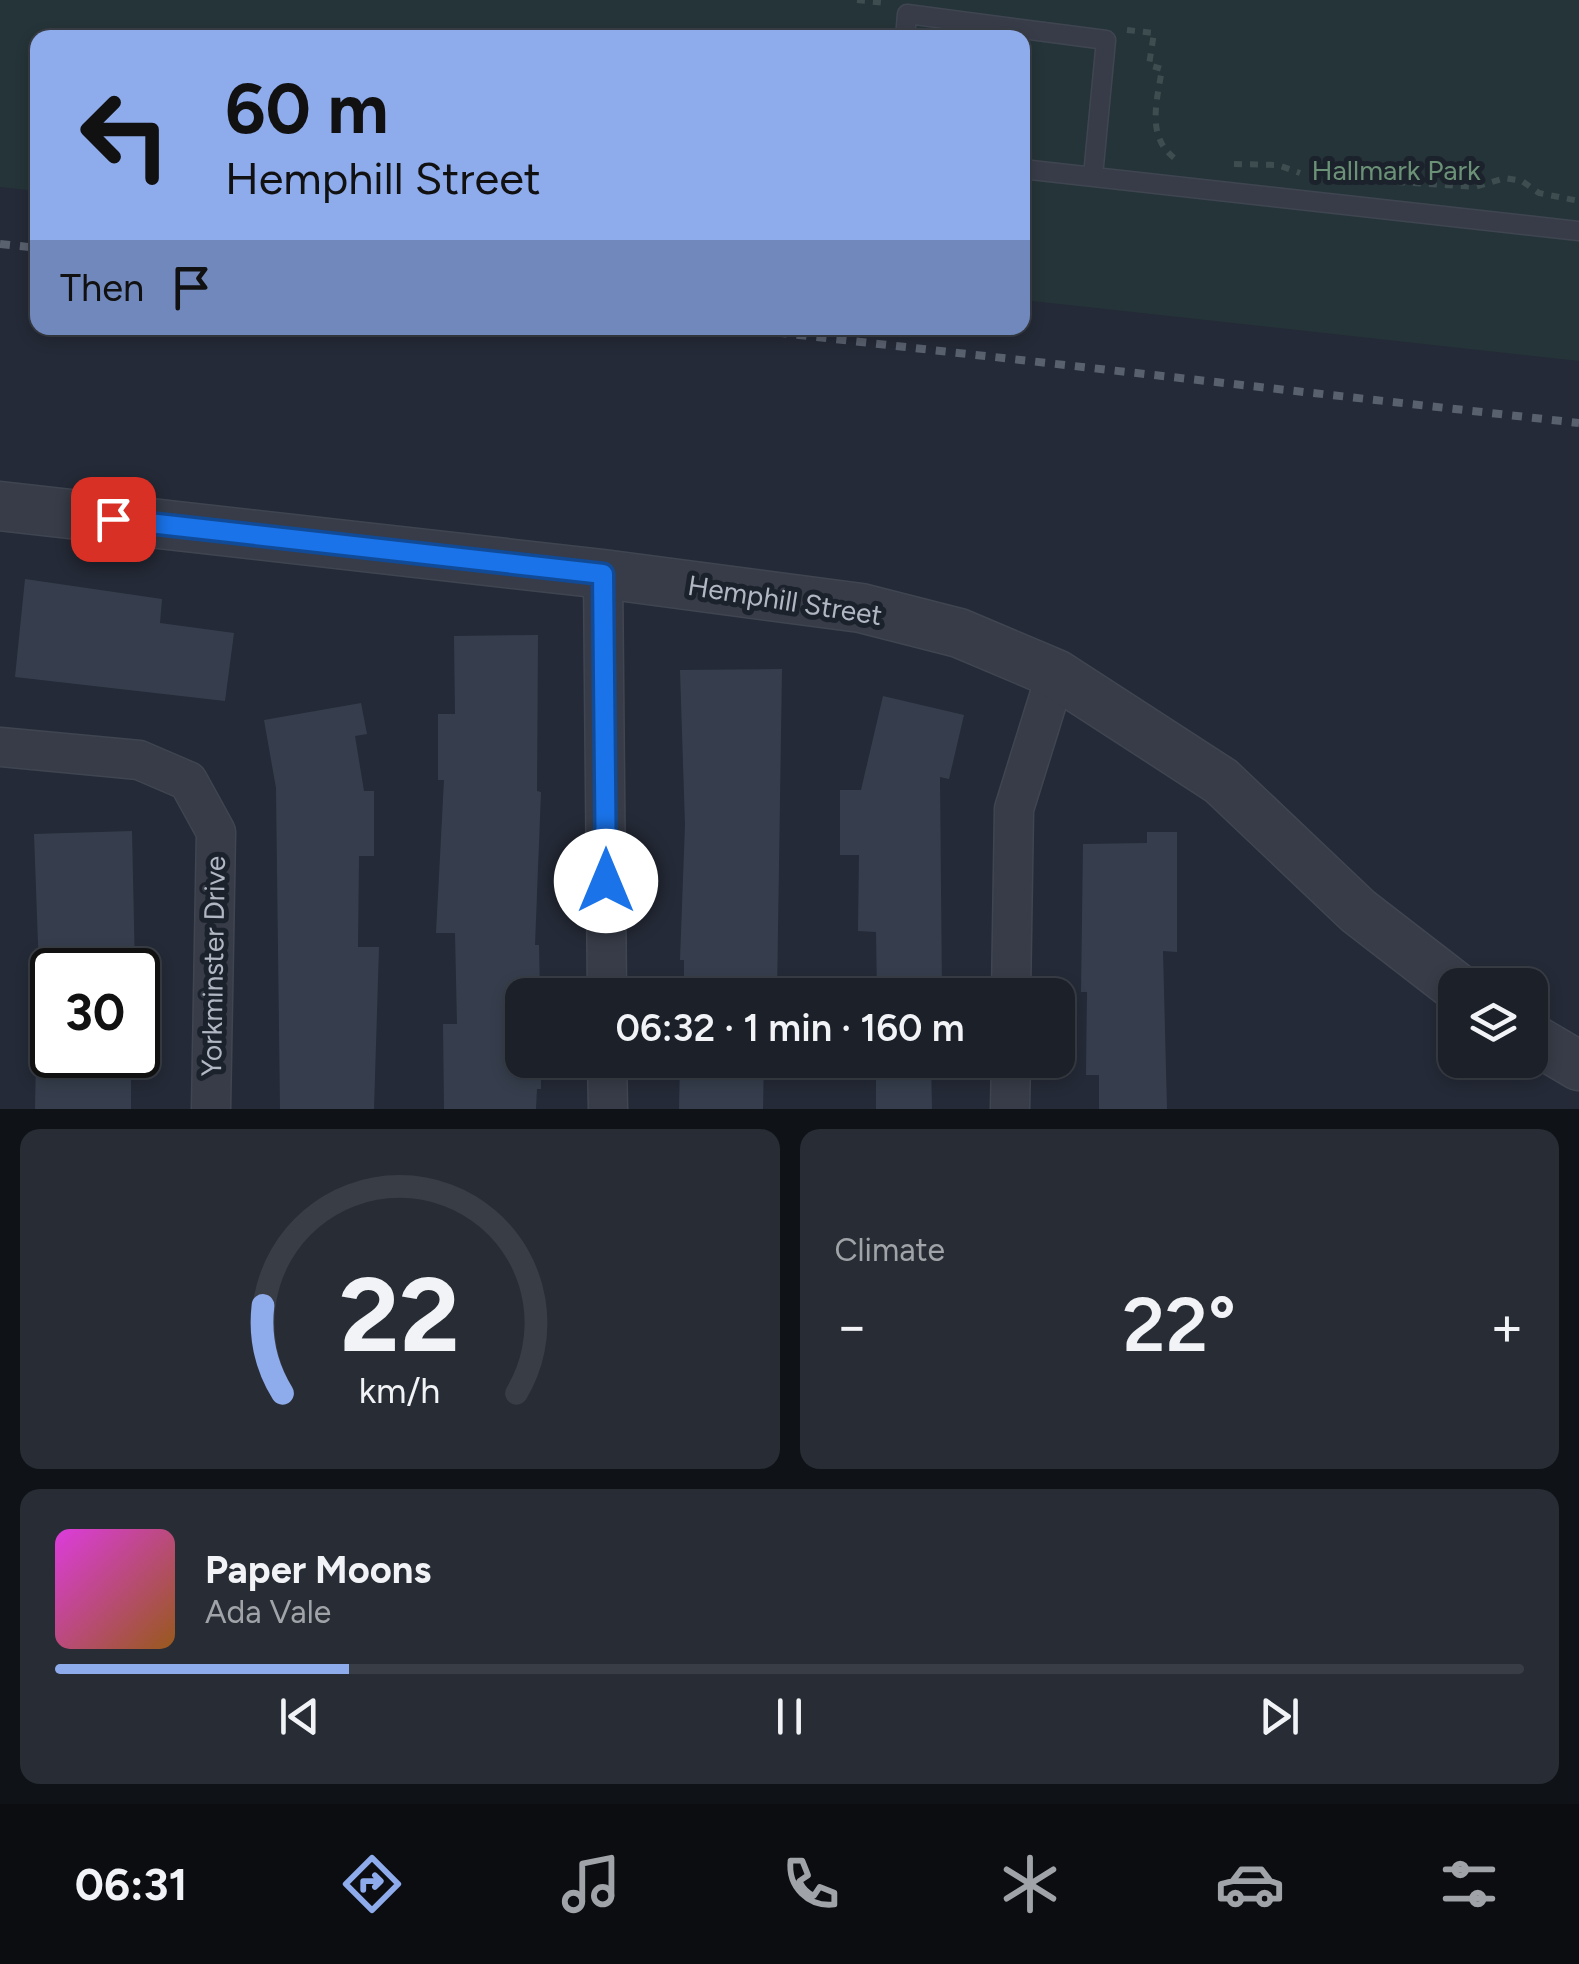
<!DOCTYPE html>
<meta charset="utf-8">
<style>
body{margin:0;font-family:Figtree,sans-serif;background:#282d35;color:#f1f3f6;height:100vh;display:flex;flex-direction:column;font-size:38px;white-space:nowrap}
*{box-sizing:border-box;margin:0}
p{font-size:32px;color:#a0a3a8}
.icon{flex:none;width:55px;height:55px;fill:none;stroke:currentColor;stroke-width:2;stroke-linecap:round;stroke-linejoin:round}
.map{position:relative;height:1109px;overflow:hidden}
.panel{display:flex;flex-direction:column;gap:20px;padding:20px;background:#0f1217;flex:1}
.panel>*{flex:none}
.banner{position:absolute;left:30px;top:30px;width:1000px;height:305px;border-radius:20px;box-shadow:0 5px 15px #0003,0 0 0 2px #393e46;background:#8eabec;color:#111;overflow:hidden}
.controls{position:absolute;left:1438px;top:968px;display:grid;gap:20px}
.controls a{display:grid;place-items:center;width:110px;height:110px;border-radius:20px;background:#1b2029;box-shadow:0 5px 15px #0003,0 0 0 2px #393e46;font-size:50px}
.speed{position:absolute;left:30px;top:948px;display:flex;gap:20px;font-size:50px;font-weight:700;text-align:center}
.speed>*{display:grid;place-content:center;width:130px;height:130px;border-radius:50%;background:#1b2029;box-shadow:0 5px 15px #0003,0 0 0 2px #393e46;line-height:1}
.speed .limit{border:5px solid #111;border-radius:15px;background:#fff;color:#111}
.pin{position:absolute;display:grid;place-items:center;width:85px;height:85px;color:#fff;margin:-42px;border-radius:20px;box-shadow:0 5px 15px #0006}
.me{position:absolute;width:110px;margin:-55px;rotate:0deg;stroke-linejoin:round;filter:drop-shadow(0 0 8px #0008)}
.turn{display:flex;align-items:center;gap:35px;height:210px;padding:0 30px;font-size:45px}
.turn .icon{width:130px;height:130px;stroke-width:2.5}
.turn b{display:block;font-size:70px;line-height:85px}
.then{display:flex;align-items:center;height:95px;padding:0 30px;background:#0003;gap:20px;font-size:38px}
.big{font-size:75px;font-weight:600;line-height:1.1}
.panel .card{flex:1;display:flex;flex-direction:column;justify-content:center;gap:15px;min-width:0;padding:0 35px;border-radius:20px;background:#282d35}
.panel .dial{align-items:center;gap:0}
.dial svg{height:260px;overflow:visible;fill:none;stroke:#393e46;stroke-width:7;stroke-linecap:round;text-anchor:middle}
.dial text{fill:#f1f3f6;stroke:none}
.song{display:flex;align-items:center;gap:30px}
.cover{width:120px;height:120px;border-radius:15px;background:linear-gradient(135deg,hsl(300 70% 55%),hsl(30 70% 35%))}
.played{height:10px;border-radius:5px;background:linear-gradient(90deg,#8eabec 20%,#393e46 20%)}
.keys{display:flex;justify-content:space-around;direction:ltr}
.heat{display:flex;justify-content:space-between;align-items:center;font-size:55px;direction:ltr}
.panel .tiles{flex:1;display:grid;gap:20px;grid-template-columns:1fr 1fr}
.card:last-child{grid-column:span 2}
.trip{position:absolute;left:505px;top:978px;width:570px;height:100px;border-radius:20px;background:#1b2029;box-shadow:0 5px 15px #0003,0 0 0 2px #393e46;font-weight:600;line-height:100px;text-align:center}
.dock{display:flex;height:160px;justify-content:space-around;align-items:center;background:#0b0d10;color:#a0a3a8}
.dock .icon{width:70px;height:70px}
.dock .selected{color:#8eabec}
.dock b{font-size:45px;color:#f1f3f6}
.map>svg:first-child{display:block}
.green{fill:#253438}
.building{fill:#363e4d}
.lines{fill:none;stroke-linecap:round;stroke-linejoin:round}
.service-casing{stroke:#404651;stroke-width:21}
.minor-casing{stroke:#404651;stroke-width:41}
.tertiary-casing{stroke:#404651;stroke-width:51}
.path{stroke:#3e4e50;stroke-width:6;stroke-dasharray:8 8;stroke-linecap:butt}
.service{stroke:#373c48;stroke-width:18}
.minor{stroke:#373c48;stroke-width:38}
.tertiary{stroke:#373c48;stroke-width:48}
.rail{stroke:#59606e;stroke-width:8;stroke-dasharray:10 10;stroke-linecap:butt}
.route-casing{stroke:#114b97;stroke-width:25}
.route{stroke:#1a73e8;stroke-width:18}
.labels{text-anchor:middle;stroke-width:10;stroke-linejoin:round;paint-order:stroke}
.park-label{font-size:28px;fill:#6b9277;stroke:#1c222c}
.street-label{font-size:28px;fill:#b2b7c4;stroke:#1c222c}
</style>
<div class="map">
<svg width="1579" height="1109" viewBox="0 0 1579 1109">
<rect width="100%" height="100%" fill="#242a37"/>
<path class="green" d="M0,0H1579V361L1023,300L1022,38H38L37,191L0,187Z"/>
<path class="building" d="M25,579L162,599L160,623L234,633L225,701L15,677Z
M538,635L537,791L541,792L535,945H539L540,995H522V1060H541V1089H537L536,1109H444L443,1024H457L455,933H436L444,780H438V714H455L454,636Z
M782,669L777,995H684V960H680L685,825L680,670Z
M883,696L964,715L949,779L940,777L942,995H877L876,932L858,931L859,855H840V790H861Z
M361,703L367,734L355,736L364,791H374V856H359L358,947H379L374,1109H280L276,788L264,720Z
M132,831L135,970H39L34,834Z
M1147,832H1177V952L1163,951L1167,1109H1099V1075H1086L1087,992H1081L1083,844L1147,843Z
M36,1055H131V1109H35Z
M680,1060H764L763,1109H679Z
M876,1060H931L932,1109H876Z"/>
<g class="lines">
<defs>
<path id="service" d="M905,38L907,14L1106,40L1093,176
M1022,169L1579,231"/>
<path id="minor" d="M603,574L607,995
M0,747L139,760L188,781L216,832L211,1109
M1011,995L1014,809L1056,674
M607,1060L608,1109
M1010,1109L1011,1060"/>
<path id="tertiary" d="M0,506L603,574L861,608L959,633L1056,674L1221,781L1358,911L1455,986
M1530,1037L1579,1066"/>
</defs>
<use href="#service" class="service-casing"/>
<use href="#minor" class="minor-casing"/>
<use href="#tertiary" class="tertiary-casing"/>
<path class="path" d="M857,0L886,3
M1127,30L1154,33L1149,65L1162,69C1157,101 1145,138 1177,160
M1234,164L1278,165L1300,173
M1397,182L1475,187L1505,178L1522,181L1539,193L1579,201"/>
<use href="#service" class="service"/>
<use href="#minor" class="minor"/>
<use href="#tertiary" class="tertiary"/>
<path class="rail" d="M0,244L38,248
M737,328L1579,423"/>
</g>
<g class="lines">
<defs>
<path id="route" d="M113,519L603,574L606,881"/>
</defs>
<use href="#route" class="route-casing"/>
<use href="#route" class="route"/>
</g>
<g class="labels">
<g class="park-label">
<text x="1396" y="180">Hallmark Park</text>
</g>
<g class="street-label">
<text transform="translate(785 600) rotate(9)" y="10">Hemphill Street</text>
<text transform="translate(213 966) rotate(-89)" y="10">Yorkminster Drive</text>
</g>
</g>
</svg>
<div class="controls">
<a><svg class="icon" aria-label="layers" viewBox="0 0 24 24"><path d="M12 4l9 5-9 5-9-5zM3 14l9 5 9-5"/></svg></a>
</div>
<div class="speed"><div class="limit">30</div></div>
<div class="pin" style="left:113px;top:519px;background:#d93025"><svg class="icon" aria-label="arrive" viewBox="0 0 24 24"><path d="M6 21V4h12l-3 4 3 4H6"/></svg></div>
<svg class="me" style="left:606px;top:881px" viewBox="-20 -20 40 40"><circle r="19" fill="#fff"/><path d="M0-13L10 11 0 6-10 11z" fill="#1a73e8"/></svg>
<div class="trip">06:32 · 1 min · 160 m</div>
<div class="banner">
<div class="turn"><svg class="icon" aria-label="left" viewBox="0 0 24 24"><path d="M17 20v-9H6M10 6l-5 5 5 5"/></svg><div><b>60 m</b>Hemphill Street</div></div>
<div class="then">Then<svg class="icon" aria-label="arrive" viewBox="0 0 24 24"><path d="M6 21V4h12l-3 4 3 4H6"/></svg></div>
</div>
</div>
<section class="panel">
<div class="tiles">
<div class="card dial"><svg viewBox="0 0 100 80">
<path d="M14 69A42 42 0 1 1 86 69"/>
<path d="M14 69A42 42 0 0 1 8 42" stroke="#8eabec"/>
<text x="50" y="56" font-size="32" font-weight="700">22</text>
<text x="50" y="72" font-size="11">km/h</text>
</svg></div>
<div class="card"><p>Climate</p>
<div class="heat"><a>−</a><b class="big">22°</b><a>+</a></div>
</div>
<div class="card">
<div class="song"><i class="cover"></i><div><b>Paper Moons</b><p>Ada Vale</p></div></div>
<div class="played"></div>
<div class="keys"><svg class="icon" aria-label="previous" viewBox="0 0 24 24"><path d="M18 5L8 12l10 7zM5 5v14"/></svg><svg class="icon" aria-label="pause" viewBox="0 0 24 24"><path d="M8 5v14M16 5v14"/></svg><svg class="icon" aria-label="next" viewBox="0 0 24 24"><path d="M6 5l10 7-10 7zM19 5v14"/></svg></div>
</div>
</div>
</section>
<nav class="dock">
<b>06:31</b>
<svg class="icon selected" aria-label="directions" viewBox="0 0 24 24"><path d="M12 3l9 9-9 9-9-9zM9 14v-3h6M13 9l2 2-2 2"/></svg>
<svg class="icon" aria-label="music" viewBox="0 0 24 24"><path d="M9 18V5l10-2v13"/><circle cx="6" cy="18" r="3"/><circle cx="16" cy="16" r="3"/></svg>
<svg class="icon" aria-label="phone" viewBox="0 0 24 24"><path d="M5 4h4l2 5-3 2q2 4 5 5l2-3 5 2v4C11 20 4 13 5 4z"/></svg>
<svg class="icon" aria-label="climate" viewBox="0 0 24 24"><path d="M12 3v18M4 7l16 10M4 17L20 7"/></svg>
<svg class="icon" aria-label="car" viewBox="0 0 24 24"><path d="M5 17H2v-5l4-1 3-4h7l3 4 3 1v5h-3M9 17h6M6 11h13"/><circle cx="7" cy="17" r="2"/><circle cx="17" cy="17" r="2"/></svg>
<svg class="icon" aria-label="filters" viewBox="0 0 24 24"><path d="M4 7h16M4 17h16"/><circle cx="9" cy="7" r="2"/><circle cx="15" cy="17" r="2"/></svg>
</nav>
